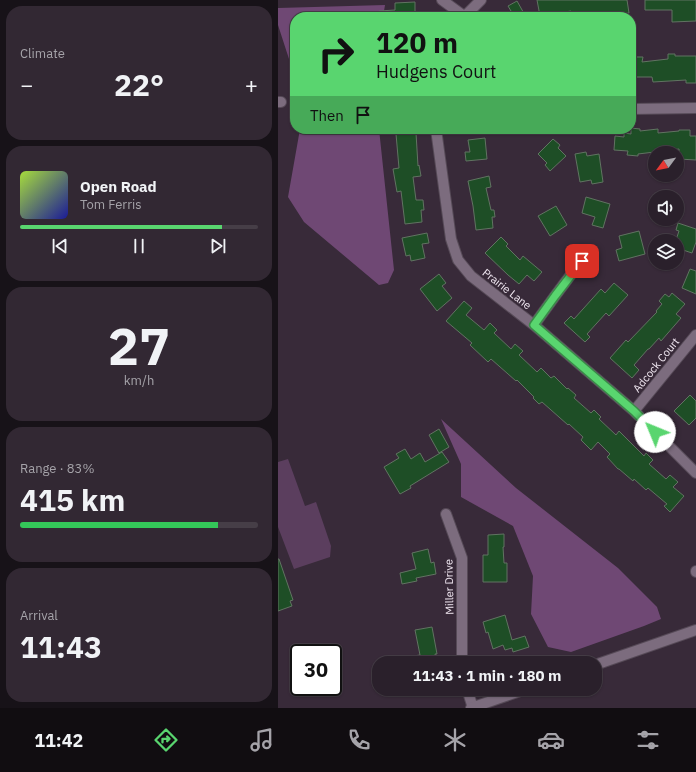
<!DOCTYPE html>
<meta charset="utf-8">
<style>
body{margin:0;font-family:"IBM Plex Sans",sans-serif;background:#322833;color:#f1f3f6;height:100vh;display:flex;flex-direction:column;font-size:15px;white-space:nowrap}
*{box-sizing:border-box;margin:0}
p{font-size:13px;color:#a5a3a9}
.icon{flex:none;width:22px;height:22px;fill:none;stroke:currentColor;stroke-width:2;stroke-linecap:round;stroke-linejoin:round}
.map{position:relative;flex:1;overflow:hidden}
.side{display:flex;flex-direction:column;gap:6px;padding:6px;background:#171218;width:278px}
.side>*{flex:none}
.hud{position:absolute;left:12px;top:12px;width:346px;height:122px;border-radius:16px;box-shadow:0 1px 3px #0004,0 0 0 1px #463e47;background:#59d56f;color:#111;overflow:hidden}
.needle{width:26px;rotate:238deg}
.fabs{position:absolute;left:370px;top:146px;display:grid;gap:8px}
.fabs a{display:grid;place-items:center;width:36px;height:36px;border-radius:50%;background:#2a202b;box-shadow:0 1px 3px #0004,0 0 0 1px #463e47;font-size:20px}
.speed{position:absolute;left:12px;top:644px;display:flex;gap:8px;font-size:20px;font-weight:700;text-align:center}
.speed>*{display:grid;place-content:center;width:52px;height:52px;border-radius:50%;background:#2a202b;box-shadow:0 1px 3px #0004,0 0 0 1px #463e47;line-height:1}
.speed .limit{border:2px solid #111;border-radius:6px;background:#fff;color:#111}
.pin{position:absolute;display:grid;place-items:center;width:34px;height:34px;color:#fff;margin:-17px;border-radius:8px;box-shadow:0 2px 6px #0006}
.me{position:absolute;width:44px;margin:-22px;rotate:315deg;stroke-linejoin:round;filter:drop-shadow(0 0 3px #0008)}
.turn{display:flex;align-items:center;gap:14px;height:84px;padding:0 20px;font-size:18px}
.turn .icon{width:52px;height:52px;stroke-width:2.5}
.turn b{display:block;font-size:28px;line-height:34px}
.then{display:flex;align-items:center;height:38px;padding:0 20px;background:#0003;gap:8px;font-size:15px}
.big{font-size:30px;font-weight:700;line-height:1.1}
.side .card{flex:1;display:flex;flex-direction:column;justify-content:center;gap:6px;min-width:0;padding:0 14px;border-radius:16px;background:#322833}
.side .dial{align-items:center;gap:0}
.dial b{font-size:52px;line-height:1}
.song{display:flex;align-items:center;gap:12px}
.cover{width:48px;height:48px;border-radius:6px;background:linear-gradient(135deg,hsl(80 70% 55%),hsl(240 70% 35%))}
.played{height:4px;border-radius:2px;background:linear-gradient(90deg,#59d56f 85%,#463e47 85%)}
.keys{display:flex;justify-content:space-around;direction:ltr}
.heat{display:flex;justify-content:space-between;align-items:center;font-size:22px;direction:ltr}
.charge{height:6px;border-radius:3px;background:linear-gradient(90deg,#34c759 83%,#463e47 0)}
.trip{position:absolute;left:94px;top:656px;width:230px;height:40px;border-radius:16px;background:#2a202b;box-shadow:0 1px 3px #0004,0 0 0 1px #463e47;font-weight:700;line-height:40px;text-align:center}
.dock{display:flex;height:64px;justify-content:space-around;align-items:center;background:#110d11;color:#a5a3a9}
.dock .icon{width:28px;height:28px}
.dock .on{color:#59d56f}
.dock b{font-size:18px;color:#f1f3f6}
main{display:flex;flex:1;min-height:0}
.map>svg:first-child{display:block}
.green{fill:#5b3e5e}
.forest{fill:#6f4874}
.building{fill:#1e4e26;stroke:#617362}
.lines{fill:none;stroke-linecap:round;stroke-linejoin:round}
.minor-casing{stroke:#564a57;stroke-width:12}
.tertiary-casing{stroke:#564a57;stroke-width:12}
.minor{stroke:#7c6c7e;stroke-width:10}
.tertiary{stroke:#7c6c7e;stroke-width:10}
.route-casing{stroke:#3a8a48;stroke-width:10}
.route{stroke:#59d56f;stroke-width:7}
.labels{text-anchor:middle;stroke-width:4;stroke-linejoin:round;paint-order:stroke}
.street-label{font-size:11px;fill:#f1e8f2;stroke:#382a39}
</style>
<main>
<section class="side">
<div class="card"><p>Climate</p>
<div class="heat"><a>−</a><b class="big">22°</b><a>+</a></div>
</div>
<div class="card">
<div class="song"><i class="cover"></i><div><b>Open Road</b><p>Tom Ferris</p></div></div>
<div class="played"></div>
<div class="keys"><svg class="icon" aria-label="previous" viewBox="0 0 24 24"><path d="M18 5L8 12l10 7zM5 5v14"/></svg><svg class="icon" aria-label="pause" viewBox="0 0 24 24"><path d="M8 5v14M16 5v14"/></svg><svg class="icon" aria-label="next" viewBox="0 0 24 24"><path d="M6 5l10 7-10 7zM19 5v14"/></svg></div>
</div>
<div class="card dial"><b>27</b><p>km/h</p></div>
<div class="card"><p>Range · 83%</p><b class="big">415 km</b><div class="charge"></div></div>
<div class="card"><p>Arrival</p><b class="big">11:43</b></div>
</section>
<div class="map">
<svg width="418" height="708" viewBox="0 0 418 708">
<rect width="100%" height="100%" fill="#382a39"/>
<path class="green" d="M10,459L27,506L38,502L53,546L52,557L16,569L0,527V462Z"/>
<path class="forest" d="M107,5L105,17H17V87L11,59L0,25V8Z
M22,129H101L116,270L110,283L101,285L26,222L10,197Z
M163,419L238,488L340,568L379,607L383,619L366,626L293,652L270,647L253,614L255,576L235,526L183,497V464Z"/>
<path class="building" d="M259,0H349L351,13L320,17H293V11L262,16Z
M367,0H418V21L394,22V10H367Z
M239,1L248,17H223L233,11L230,6Z
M137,2V17H101V11L117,10V3Z
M390,54H397V56H418V83H408V80L375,82L374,77H353V57H365L364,62L390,59Z
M353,128L362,129V131L380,129V133L401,131V130H412V136H418V160L401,159V149L360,154V156L349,155L350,151L336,150L337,136L346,137V133L353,134Z
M138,133L140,166L141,165L143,176L135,177L138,200H145L146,210H143L144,222L127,224L123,191L119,192L115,169L121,168L118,134Z
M207,138L209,159L188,161L187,152H192L190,140Z
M275,139L282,145L280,148L288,156L272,171L267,165L269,163L260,154Z
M308,152L309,156L321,154L325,182L314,184L313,180L302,182L297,154Z
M211,176L213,187L208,188L213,210H216L217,217H214L215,228L198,230L195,206L190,181Z
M308,197L332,204L325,228L314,225L317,217L304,213Z
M278,206L289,225L272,236L260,216Z
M400,223L418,229V242L414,253L399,248V237L401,231L398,230Z
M361,231L367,254L341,261L338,250L344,248L341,236Z
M149,233L151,243L144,244L147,258L133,261L132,255L128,256L124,238Z
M223,237L230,244L228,246L242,260L245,256L264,272L256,281L249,275L241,284L230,275L207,253Z
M412,269L418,271V294L404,288Z
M161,274L168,283L164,286L174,298L159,311L142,289Z
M336,283L350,295L331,316L328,313L309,334L312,337L307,342L286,323L293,316L296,319L323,289L327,293Z
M394,293L407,304L398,314L403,318L383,341L381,338L371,349H370L356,365L361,370L354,378L332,358L348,340L350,342L379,312L378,311L384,304L381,301L387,294L391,297Z
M186,301L194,308L188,315L206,330L212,323L219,330L216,333L233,349L237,344L245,351L241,355L259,372L263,368L273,378L276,376L289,389L290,388L298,395L296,398L313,413L316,410L323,417L321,419L338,435L341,431L366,456L368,453L375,460L371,464L388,479L392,475L400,482L395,487L406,496L392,512L386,506L389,504L370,488L368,490L356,479L355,481L341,469H340L329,457L332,454L320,442L313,450L303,440L305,437L291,424L290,425L264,402L261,404L255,398L256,397L239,380L238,381L213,359L210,362L192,345L194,343L168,321Z
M412,395L418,401V418L411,425L396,411Z
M161,429L171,447L161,453L151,435Z
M127,449L133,459L142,453L147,462L164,452L171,462L132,486L133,488L122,494L106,467L121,458L118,454Z
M226,534V547H225L226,563H229V582H205V555H210V535Z
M150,549L153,563L156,562L158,574L138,578L139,581L124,584L122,573L138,569L134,553Z
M0,559H1L15,600L12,601L14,606L0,611Z
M227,615L234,640L247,636L251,647L235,652L234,648L227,650L225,645L215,649L210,632L208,633L205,622Z
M154,627L159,654H157L159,663H136L135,656L142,655L137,630Z"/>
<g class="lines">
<defs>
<path id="minor" d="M164,0L186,16
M186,17L203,0
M0,102H3
M353,109L418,108
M158,129L173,239L180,260L193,276L256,325L356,411L418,473
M256,325L277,296L303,261
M356,411L418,335
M168,514L184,558V663
M418,571V572
M189,689L195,708"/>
<path id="tertiary" d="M317,665L418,630
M193,708L248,689"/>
</defs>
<use href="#minor" class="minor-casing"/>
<use href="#tertiary" class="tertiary-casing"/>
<use href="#minor" class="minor"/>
<use href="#tertiary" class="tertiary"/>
</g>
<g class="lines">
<defs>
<path id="route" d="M304,261L277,296L256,325L356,411L377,432"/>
</defs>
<use href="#route" class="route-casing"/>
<use href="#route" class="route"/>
</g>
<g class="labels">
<g class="street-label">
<text transform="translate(229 289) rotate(38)" y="4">Prairie Lane</text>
<text transform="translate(378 365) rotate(-51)" y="4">Adcock Court</text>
<text transform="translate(171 587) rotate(-91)" y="4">Miller Drive</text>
</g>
</g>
</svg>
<div class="fabs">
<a><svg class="needle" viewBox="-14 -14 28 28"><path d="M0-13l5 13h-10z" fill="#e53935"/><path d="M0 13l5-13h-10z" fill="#a5a3a9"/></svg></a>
<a><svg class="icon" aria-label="sound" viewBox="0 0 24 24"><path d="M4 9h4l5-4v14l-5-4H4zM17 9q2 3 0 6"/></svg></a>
<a><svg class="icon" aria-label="layers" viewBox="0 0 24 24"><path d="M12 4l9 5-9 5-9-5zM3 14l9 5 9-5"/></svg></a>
</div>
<div class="speed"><div class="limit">30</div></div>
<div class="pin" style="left:304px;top:261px;background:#d93025"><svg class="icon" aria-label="arrive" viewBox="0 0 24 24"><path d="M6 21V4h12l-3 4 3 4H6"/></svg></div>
<svg class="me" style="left:377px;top:432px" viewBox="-20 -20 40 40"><circle r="19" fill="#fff"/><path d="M0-13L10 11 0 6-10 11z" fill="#59d56f"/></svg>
<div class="trip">11:43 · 1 min · 180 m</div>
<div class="hud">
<div class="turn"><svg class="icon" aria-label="right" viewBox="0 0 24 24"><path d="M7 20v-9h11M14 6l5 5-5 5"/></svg><div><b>120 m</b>Hudgens Court</div></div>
<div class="then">Then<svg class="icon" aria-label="arrive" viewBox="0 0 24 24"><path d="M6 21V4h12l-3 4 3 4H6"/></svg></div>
</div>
</div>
</main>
<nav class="dock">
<b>11:42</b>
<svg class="icon on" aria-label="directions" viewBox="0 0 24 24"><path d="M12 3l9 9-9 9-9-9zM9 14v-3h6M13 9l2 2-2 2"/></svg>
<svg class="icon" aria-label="music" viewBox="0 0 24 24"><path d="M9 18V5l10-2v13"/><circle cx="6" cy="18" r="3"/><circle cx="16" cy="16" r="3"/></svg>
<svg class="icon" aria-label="phone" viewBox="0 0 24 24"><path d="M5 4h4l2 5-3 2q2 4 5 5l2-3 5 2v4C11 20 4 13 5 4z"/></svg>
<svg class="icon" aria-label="climate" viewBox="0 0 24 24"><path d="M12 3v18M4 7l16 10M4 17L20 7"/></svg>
<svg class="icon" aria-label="car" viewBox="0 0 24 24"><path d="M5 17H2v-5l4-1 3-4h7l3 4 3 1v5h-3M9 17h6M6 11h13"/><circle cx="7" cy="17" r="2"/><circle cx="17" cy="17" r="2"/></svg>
<svg class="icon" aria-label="filters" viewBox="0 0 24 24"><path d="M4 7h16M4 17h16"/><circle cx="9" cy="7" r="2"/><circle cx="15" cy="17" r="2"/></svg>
</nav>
